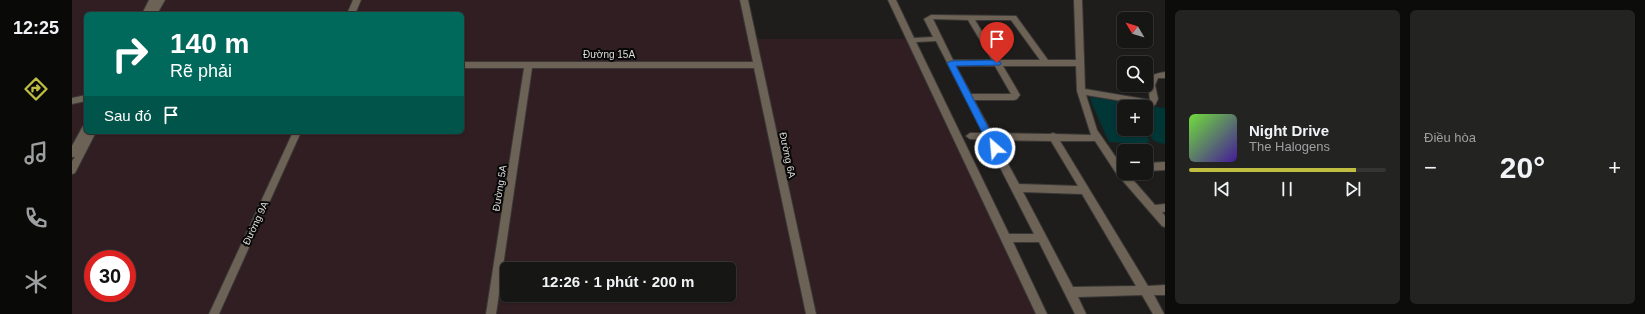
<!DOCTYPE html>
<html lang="vi">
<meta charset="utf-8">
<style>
body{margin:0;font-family:Helvetica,sans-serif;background:#232322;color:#f1f3f6;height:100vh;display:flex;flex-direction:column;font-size:15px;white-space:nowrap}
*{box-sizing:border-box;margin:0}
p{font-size:13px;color:#9e9fa0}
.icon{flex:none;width:22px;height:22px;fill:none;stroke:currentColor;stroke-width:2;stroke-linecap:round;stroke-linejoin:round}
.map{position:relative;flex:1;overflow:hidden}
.sheet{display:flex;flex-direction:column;gap:10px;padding:10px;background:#0c0c0b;width:480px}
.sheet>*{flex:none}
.banner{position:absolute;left:12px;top:12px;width:380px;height:122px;border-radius:6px;box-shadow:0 1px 3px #0004,0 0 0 1px #353534;background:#00695c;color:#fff;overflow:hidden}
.needle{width:26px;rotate:308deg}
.buttons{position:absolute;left:1045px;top:12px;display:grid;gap:8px}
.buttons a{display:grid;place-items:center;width:36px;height:36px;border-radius:6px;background:#161614;box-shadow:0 1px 3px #0004,0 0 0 1px #353534;font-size:20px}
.speed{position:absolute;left:12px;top:250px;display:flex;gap:8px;font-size:20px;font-weight:700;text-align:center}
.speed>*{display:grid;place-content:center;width:52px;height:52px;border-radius:50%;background:#161614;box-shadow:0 1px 3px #0004,0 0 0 1px #353534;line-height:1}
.speed .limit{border:6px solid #d22;background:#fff;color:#111}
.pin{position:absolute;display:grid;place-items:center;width:34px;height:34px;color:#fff;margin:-41px -17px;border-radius:50% 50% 50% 0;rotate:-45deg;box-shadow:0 0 4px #0007}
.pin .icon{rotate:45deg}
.me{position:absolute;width:44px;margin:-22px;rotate:333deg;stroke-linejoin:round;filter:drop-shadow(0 0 3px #0008)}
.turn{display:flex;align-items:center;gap:14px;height:84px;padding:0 20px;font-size:18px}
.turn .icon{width:52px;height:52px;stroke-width:2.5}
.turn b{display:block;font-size:28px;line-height:34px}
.then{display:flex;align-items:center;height:38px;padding:0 20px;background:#0003;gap:8px;font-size:15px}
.big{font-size:30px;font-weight:600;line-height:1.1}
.sheet .card{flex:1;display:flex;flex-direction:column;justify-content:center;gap:6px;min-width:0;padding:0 14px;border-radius:6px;background:#232322}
.song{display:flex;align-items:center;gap:12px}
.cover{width:48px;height:48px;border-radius:6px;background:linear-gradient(135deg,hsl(100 70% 55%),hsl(260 70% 35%))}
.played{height:4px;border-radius:2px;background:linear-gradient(90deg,#c0be40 85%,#353534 85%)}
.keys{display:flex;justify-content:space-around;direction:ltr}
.heat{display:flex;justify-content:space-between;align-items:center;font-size:22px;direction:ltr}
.sheet .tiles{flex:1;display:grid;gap:10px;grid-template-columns:repeat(2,1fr)}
.trip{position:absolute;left:428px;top:262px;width:236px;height:40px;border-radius:6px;background:#161614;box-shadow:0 1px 3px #0004,0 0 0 1px #353534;font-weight:600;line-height:40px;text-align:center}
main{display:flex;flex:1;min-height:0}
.tab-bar{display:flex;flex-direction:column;width:72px;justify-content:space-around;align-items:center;background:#090908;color:#9e9fa0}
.tab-bar .icon{width:28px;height:28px}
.tab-bar .active{color:#c0be40}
.tab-bar b{font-size:18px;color:#f1f3f6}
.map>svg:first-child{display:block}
.industrial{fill:#301e23;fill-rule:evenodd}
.water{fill:#003636}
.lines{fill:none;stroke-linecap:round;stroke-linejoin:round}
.minor-casing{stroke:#393836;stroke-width:2}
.minor{fill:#6c6256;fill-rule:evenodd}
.route{fill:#1a73e8;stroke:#114b97}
.labels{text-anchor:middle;stroke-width:4;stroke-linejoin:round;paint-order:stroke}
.street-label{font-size:10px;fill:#dfdedc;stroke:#080707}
</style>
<main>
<nav class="tab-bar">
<b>12:25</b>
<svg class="icon active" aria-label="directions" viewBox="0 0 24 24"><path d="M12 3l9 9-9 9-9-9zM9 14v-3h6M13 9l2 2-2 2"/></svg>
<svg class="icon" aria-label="music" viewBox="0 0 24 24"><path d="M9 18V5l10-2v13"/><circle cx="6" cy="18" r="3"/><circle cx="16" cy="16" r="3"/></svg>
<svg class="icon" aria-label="phone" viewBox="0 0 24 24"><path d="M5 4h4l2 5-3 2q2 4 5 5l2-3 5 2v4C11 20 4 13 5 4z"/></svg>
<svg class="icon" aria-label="climate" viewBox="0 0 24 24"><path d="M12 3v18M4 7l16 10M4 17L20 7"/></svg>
</nav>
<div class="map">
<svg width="1093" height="314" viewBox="0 0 1093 314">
<rect width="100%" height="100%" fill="#1e1d1b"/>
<path class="industrial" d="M0,0H670L678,39H838L967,314H0ZM14,14H390V132H14ZM21,259H55V293H21ZM435,269H657V295H435Z"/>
<path class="water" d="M1018,97L1053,102L1058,107H1052V129H1070L1078,142L1068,144L1037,142L1020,104Z
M1059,103L1093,108V144C1073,143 1074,122 1074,107H1061Z"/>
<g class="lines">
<defs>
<path id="minor" d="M77,0H85L79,11L85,0H93L85,14H70Z
M281,0H289L283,14H275Z
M668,0H676L744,314H734L682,68H460L424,314H414L452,68H390V62H681Z
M816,0H824L842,38L861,37L852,19L859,15L944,16L976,60H1004L1002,0H1010L1013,89L1078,100C1076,82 1071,75 1093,72V78H1086L1083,85L1086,99L1083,105L1080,106L1014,95L1025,130L1052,169V173H1055L1083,205L1093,204V212H1090L1093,216V227L1090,226L1044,173L1023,141H988L1076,286L1093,285V295H1082L1092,314H1081L1070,295L1006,297L1014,314H1003L967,242H941L975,314H964ZM861,19L896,20L920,60H881ZM903,20H939L968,60H927ZM864,41L911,133H898L894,136L898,139L914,140L962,234H937L844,42ZM884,66H923L939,94H899ZM931,66H1004L1005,91L1019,135L984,134L981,133L978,134L920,133L902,100H942L945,99L948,95ZM923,140L979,141L1006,186L947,184ZM951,192L1010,194L1064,286L1001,287Z
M14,95V101L0,104V98Z
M14,125V132H24L3,173L0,174V161L3,157H0V146L11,126Z
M221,132H229L147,314H137Z
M1093,162V170L1074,171V163Z"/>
</defs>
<use href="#minor" class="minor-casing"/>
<use href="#minor" class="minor"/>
</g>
<path class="route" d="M925,60L929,63L928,65L884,66L927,148L923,152L918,148L875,63L879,61Z"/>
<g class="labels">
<g class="street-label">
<text x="537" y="58">Đường 15A</text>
<text transform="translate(716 155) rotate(78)" y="4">Đường 6A</text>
<text transform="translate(427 188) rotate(-81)" y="4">Đường 5A</text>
<text transform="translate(183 223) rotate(-65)" y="4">Đường 9A</text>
</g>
</g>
</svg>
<div class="buttons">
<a><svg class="needle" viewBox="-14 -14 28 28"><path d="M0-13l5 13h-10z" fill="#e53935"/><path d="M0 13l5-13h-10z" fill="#9e9fa0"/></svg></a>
<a><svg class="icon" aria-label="search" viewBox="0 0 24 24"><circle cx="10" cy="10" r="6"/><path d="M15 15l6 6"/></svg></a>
<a>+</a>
<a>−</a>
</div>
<div class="speed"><div class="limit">30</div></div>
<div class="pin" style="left:925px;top:63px;background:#d93025"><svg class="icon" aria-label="arrive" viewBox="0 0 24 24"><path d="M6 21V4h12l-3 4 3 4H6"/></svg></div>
<svg class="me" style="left:923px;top:148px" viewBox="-20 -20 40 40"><circle r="17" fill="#1a73e8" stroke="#fff" stroke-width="3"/><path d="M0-11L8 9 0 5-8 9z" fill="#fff"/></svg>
<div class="trip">12:26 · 1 phút · 200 m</div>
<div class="banner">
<div class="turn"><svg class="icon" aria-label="right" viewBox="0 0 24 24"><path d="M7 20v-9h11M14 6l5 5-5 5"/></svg><div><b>140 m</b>Rẽ phải</div></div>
<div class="then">Sau đó<svg class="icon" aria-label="arrive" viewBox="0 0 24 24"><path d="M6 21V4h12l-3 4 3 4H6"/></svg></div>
</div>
</div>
<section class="sheet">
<div class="tiles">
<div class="card">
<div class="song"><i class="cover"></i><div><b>Night Drive</b><p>The Halogens</p></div></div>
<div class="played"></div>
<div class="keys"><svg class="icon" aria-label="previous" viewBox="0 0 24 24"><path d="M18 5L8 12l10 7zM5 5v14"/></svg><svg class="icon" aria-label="pause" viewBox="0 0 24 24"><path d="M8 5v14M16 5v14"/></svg><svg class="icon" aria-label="next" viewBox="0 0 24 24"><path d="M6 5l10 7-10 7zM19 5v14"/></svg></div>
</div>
<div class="card"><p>Điều hòa</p>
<div class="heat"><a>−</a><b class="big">20°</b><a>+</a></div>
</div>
</div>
</section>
</main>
